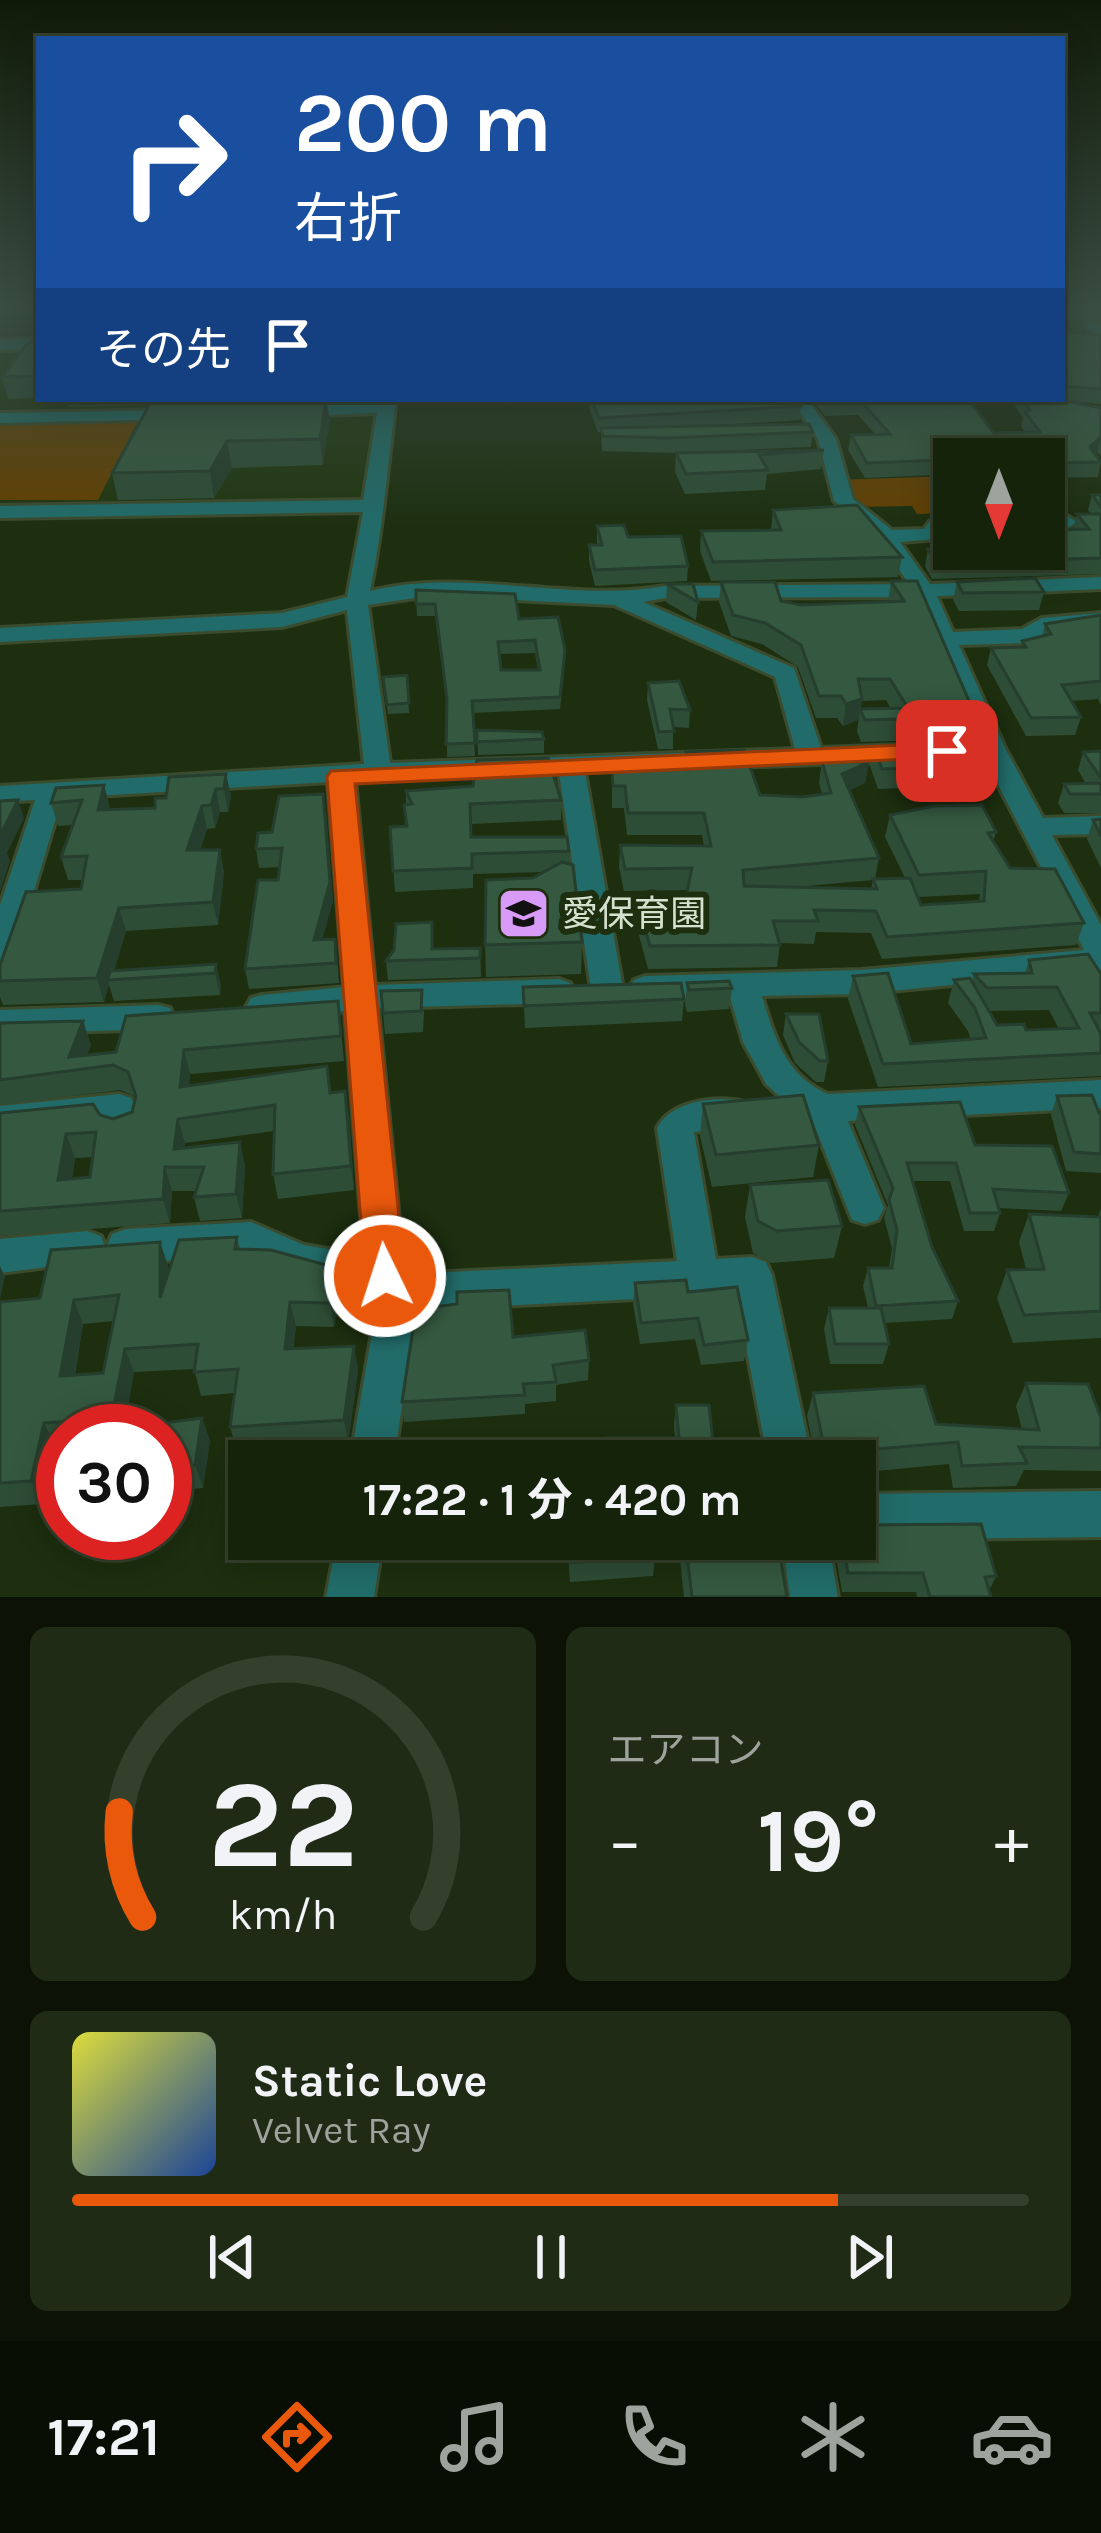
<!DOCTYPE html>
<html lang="ja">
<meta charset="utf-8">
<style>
body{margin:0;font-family:Karla,"Noto Sans JP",sans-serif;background:#1f2b14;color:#f1f3f6;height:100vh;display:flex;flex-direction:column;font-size:45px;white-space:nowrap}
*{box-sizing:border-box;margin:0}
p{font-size:39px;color:#9ea49d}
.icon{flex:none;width:66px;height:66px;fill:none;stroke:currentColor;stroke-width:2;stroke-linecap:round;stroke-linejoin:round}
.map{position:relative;height:1597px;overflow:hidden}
.panel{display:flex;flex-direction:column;gap:30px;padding:30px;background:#0c1306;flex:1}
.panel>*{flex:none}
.top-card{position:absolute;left:36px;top:36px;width:1029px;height:366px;border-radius:0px;box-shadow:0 6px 30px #0003,0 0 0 3px #35402c;background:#1a4fa0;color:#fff;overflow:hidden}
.needle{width:78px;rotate:180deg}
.controls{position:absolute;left:933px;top:438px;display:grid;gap:24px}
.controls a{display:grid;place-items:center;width:132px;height:132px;border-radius:0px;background:#16230b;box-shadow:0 6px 30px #0003,0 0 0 3px #35402c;font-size:60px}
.speed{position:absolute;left:36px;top:1404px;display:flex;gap:24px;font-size:60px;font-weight:700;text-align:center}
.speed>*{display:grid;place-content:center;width:156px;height:156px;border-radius:50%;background:#16230b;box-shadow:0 6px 30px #0003,0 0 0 3px #35402c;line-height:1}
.speed .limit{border:18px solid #d22;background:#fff;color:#111}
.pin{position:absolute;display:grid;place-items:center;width:102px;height:102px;color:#fff;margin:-51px;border-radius:24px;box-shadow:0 6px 18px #0006}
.me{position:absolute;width:132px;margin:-66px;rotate:356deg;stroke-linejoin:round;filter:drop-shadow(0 0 9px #0008)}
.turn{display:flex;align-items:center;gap:42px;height:252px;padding:0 60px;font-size:54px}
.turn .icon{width:156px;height:156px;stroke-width:2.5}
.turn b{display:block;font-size:84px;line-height:102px}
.then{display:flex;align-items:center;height:114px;padding:0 60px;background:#0003;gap:24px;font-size:45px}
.big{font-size:90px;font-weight:700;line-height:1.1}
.panel .widget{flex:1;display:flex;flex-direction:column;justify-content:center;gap:18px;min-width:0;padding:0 42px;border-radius:18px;background:#1f2b14}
.panel .dial{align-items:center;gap:0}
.dial svg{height:312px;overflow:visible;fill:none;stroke:#35402c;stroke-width:7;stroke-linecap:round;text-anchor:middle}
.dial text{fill:#f1f3f6;stroke:none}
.song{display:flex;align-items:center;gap:36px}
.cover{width:144px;height:144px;border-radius:18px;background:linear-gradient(135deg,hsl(60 70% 55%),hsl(220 70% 35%))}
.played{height:12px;border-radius:6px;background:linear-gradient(90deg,#ea580c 80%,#35402c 80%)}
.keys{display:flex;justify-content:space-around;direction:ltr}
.heat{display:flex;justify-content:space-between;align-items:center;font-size:66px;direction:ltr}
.panel .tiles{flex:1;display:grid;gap:30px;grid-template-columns:1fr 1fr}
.widget:last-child{grid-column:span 2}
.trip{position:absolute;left:228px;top:1440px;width:648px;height:120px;border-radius:0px;background:#16230b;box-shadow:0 6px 30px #0003,0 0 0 3px #35402c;font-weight:700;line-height:120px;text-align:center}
.tab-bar{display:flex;height:192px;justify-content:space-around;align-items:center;background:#090e04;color:#9ea49d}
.tab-bar .icon{width:84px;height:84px}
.tab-bar .on{color:#ea580c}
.tab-bar b{font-size:54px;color:#f1f3f6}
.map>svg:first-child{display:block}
.built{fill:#20360f}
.green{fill:#644000}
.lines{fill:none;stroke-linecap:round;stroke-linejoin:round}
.minor-casing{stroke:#3a4b2e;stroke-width:6}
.minor{fill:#216c6a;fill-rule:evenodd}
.wall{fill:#2e4d37;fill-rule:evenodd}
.shaded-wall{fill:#253e2d}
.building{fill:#355940;stroke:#253e2d;stroke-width:3;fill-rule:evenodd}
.route{fill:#ea580c;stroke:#983908;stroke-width:3}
.labels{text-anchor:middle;stroke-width:12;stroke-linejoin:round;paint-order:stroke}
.poi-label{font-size:36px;fill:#d5e1ce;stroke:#1d2f0f;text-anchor:start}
</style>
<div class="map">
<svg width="1101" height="1597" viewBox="0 0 1101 1597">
<rect width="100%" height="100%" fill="#1d2f0f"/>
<path class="built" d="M39,345V399H388L372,506L0,512V346Z"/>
<path class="green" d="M138,421L98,500H0V424Z
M954,476V513L917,514L912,506L852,507L835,480Z"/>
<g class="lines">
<defs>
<path id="minor" d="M1064,307H1079L1101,327V339Z
M39,339V349L0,350V340Z
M380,399H396C388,463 383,528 370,591C466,567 568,603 665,586L909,584L876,536L834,501L818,439L791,399H807L836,439L853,499L892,530L924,529L930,521L954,518V530L943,531L937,539L900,542L930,584L1101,577V589L937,596L953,632L1022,629L1042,618L1101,613V627L1048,631L1028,643L959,645L1006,750L1043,818L1101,816V834L1052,835L1101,925V970L861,994L762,996C774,1037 786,1076 828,1094L1101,1080V1108L848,1121L884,1208L878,1220L865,1224L852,1220L811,1117L793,1109L766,1084L743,1042L730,997L645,1000L634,996L629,988L634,980L645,976L861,970L1084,950L984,758L943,759L930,751L943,743H977L916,597L665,598L643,602L794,668L821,748L904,745L917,753L904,761L585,772L623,989L618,997L607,1001L596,997L591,989L559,773L355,780L375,985L559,979L570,983L575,991L570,999L559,1003L378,1008L404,1269L408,1274L677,1261L657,1128C672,1099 723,1094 751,1104L757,1114L751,1124L694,1132L716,1259L752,1257L766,1262L772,1275L812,1461H768L736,1294L416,1310L394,1461H350L378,1298L374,1292L300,1280L248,1256L126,1263L112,1258L107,1246L112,1234L126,1229L251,1222L304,1245L364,1255L345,1011L262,1019L251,1016L246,1007L251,998L262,995L344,987L328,782L62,798L16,951L11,959L0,962V905L35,800L0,802V786L364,764L347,610L282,627L0,642V628L282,613L347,597L363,512L0,518V506L363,500L377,413L295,416L287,411L295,406L379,403ZM428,596L614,605L775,677L795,749L390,763L368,605Z
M185,410V418L179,419L0,423V413Z
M1044,517L1067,516L1077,522L1067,528L1044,529Z
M158,1005L170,1008L174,1017L170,1026L158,1029L0,1034V1010Z
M119,1094L131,1098C138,1111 142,1122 135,1135L122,1139L109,1135L104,1124L0,1134V1106Z
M87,1231L101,1236L106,1248L101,1260L0,1273V1239Z
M1101,1491V1537L855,1540L853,1539L855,1494Z
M337,1539H383L374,1597H326Z
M782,1539H828L838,1597H790Z"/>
</defs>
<use href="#minor" class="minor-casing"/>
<use href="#minor" class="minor"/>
</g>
<path class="wall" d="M1062,307L1082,332L1071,333L1101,335V404L1062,400L1101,408V456L1097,452L1095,453L1101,460L1098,477L1048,478L1044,474V459H954V474L865,478L848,450L851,435H876L858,415L825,416L811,399H968L994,433L1026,432L1021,427L1023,418L1015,406L1016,399H1062Z
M1085,307H1101V323Z
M39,337V398L8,399L2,377Z
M66,399H152L149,405L68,407Z
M589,399H797L801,406L800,420L704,426L813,432L811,447L695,452L824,450L821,469L767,474L765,490L685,494L675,472L676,453L602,451L601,432H598L589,408Z
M152,400L330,419L323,465L232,468L214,498L118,500L112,473Z
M1092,495H1101V574L932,579L925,566L928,549H1044L1049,530H1073L1077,514H1090L1088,510Z
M773,510L902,557L898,577L711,581L700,551L701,531L771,530Z
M954,518V547L947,535L950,519Z
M597,526L688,566L687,581L595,586L589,561V545H597Z
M891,581L976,717L970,739L861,742L857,731L860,709H891L886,700L862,701L858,720L843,726L837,718H816L798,667L762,644L731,636L719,602L721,582L781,601L801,605L888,602Z
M957,582L1044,592L1039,610L959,611L953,600Z
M667,584L698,602L696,620L666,602Z
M416,590L519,619L565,662L560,709L473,713L475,756L447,757V705L435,616H417ZM535,653L538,670H501L500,654Z
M1101,615V705L1098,699L1072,701L1081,717L1075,735L1026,736L987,665L991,648L1021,647L1022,641L1042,636L1045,624Z
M407,675L409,713L388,714L383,677Z
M648,683L690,710L689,728L673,727V749H658L647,700Z
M477,730L544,739V753L478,755Z
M874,747L986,765L981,785L878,789L870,766Z
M1101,751V813H1064L1058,803L1064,784H1086L1078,770L1083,752Z
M686,752L760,795L802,797L822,794L819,783L822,761L869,762L865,783L850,790L879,858L875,879L905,878L885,837L890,815L996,832L993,842L1010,868L1084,923L1076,945L882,959L871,933L816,932L814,944L780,943L777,967L648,969L636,924L637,902L685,901L688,890L624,891L619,867L620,845L704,846L702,835H627L624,808H612V772L685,770ZM873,880L871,889L795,887ZM980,894L979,901L921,905L918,897Z
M226,774L231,796L228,812H220L215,828L207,829L200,850H220L224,873L218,925L126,931L114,971L216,964L221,986L220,995L114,1001L109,985L104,1002L3,1005L0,997V965L81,889L83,880H68L61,857L73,825L58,826L51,803L104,785L110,809L155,808L166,798Z
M406,791L561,800V820L471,824V837L569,851V864L582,942L581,974L486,977L485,945L533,878L544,872L473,874V888L395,892L390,827L406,826Z
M326,812L333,901L322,939L337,958L339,983L249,989L245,969L278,880L280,867L259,868L256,849L272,832Z
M1101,819V868L1087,839L1093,820Z
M480,948L481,977L388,980L386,961L433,949Z
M1029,960L1101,974V1076L878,1087L848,999L853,976L911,1044L971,1040L968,1031L948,1003L954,980L972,981L974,974L1025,973ZM1049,1010L1059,1029L1026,1030L997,1025L989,1011Z
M687,983L732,988L729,1009L687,1012L685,1004Z
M523,987L684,999L682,1021L525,1028Z
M381,991L424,1011L423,1032L385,1034Z
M338,1001L344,1061L190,1074L189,1086L331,1092L349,1115L354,1190L278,1199L273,1174L274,1131L185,1143L184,1148L240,1142L245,1166L242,1218L200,1221L194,1197L195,1191H172L170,1223L0,1236V1113L100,1115L113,1119L132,1112L135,1096L120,1090L0,1105V1023L83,1021L91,1045L87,1055L116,1052ZM93,1157L90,1177L72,1179L75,1158Z
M786,1014L828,1061L824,1082H816L795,1063L783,1035Z
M1057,1096L1101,1113V1173L1066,1171L1051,1115Z
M703,1104L819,1145L813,1177L712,1187L700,1136Z
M859,1107L975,1145L1069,1193L1061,1211L999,1208L1000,1213L994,1231H964L950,1181H912L932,1247L958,1301L952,1319L885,1323L889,1344L883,1364H830L824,1329L829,1308H868L863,1286L868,1268H889L892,1248L884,1218L888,1205L855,1125Z
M750,1185L842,1226L834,1258L771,1263L753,1253L745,1217Z
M1101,1209V1338L1013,1343L997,1298L1007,1270L1026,1269L1019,1242L1029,1214L1098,1217Z
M237,1237L240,1249L271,1250L334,1267L339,1291L334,1327L296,1326L293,1349L354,1346L358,1370L348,1444L237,1450L230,1427L234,1393L201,1396L194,1369L134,1372L124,1428L202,1418L210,1441L203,1488L165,1491V1431H63V1446L56,1447L43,1504L0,1507V1302L40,1298L51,1250L160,1242L168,1266V1272L179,1240ZM114,1321L103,1373L75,1375L83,1324Z
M635,1283L688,1292L748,1340L744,1361L701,1365L695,1339L640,1344L633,1304Z
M513,1337L589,1360L588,1380L556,1385V1401L525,1404V1414L404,1422L402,1402Z
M1026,1383L1101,1418V1471L1024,1470L1016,1486L953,1488L949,1464L866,1472L861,1489L855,1490V1461H802L807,1443L812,1441L807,1416L813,1393L936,1424L1022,1429L1016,1406Z
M676,1405L715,1461H606L607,1438H675L674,1425Z
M861,1525L996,1576L989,1591L991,1597H917L916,1592H842L833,1539H855Z
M567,1539H653L655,1557L653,1576L570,1582Z
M683,1539H777L787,1597H684L680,1560Z"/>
<path class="shaded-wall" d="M1086,319L1082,332L1062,334V321Z
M326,399L330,419L323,465L320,439Z
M1101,437L1097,452L1086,462L1090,447Z
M227,441L232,468L214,498L210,471Z
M862,699L858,720L843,726L846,704Z
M869,762L865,783L839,795L842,774Z
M226,774L231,796L228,812L224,789Z
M104,785L110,808L104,833L98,810Z
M216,789L220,812L215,828L211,805Z
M323,794L333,901L317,959L314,940Z
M18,800L24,818L7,853L10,861L0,892V836Z
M202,806L207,829L193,873L187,850Z
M220,850L224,873L218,925L213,902Z
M119,908L126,931L111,980H108L109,985L104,1002L97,978Z
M216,964L221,986L220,995L215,973Z
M83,1021L91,1045L82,1069L69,1057Z
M184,1050L190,1074L186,1112L180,1087Z
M345,1091L349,1115L354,1190L351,1166Z
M178,1119L185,1143L182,1167L174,1149Z
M66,1134L75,1158L67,1205L58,1180Z
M240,1142L245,1166L242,1218L236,1194Z
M165,1167L172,1191L170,1223L163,1199Z
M160,1242L168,1266V1322L160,1298Z
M0,1266L5,1277L0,1299Z
M334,1267L339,1291L334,1327L330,1303Z
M74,1300L83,1324L70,1399L60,1376Z
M290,1302L296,1326L291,1373L285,1349Z
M354,1346L358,1370L348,1444L344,1420Z
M125,1349L134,1372L123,1431H109Z
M202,1418L210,1441L203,1488L195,1465Z
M44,1423L56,1447L43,1504L31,1481Z"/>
<path class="building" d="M1062,307H1073L1086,319L1062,321Z
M1062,332L1101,335V389L1062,386Z
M39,337V376L2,377L27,344Z
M326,399L320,439L227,441L210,471L112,473L152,400Z
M591,399H797L801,406L599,418Z
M824,399H968L994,433L1040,432L1025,412L1030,410L1023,399H1056L1101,408V437L1090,447L1101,462L1052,463L1045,456L867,463L851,435L890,434L860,400L827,402Z
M809,424L813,432L667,438L603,436L601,428Z
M824,450L759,455L768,470L686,474L676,453Z
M1092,495H1101V507Z
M857,505L902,557L713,562L701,531L781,530L773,510Z
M1077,514H1101V558L936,563L928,549H1044V523L1049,530L1089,529Z
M624,525L628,537L681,536L688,566L595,570L589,545H602L597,526Z
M1035,578L1044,592L963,593L957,582Z
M891,581H917L976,717L865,720L860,709L908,708L890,679H858L862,699L846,704L841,696H819L801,645L765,623L733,615L721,582H775L781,601L801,605L904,601Z
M667,584H693L698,602Z
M416,590L515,594L519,619L558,617L565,650L560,697L472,701L475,743L446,744L447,699L435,604H416ZM535,640L540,670H501L498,642Z
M1101,615V681L1062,685L1081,717L1031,718L991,648L1026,647L1022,641L1051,634L1045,624Z
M407,675L409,703L387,705L383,677Z
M679,681L690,710L670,709L674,731L659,732L648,683Z
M477,730L542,732L544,739L477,742Z
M971,743L986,765L882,769L874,747Z
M744,750L760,795L802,797L831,793L822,761L869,762L842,774L879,858L743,870L744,886L877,889L873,879L910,878L921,905L984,901L986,871L919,875L890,815L934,806L982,805L996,832L988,833L1010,868L1055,869L1084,923L887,937L876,911L814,910L818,921H773L780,945L650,946L637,902L685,901L692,868L625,869L620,845L711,846L704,813H628L625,786H613L612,772L690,769L686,752Z
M1101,751V778L1083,752Z
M548,758L561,800L470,804L471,837H567L569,851L472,854V868L393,871L390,827L407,826L404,805L412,804L406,791L473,786L477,760Z
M226,774L224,789H216L211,805L202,806L187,850H220L213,902L119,908L97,978L0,981V965L26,892L81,889L87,856L61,857L82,800L51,803L56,788L104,785L98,810L155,808V798H166L169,777Z
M1101,783V794H1070L1064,784Z
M323,794L330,882L314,940L335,939L336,963L245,969L258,880H278L282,848L256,849L258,833L272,832L279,796Z
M18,800L0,836V801Z
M1101,819V836L1093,820Z
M562,862L573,865L582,942L485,945L486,880L533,878Z
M432,922V949L480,948V958L386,961L394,950L396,924Z
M1088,954L1101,974V1013H1090L1101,1034V1053L883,1064L853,976L888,973L911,1044L986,1038L975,1008L954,980L970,978L997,1025L1024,1024L1026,1030L1079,1028L1057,987L987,988L974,974L1032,973L1029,960Z
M216,964L215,973L108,980L110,971Z
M729,981L732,988L689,990L687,983Z
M681,983L684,999L524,1006L523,987Z
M422,990L421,1011L383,1013L381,991Z
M338,1001L341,1036L184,1050L180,1087L327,1066L330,1093L345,1091L351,1166L273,1174L275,1105L178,1119L174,1149L240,1142L236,1194L194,1197L204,1167H165L163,1199L0,1211V1113L93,1104L100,1115L113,1119L132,1112L136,1096L128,1072L113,1065L0,1080V1023L83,1021L69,1057L116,1052L126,1016ZM96,1132L90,1177L58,1180L66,1134Z
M786,1014H819L828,1061H820L799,1042Z
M803,1095L819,1145L716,1155L703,1104Z
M1092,1095L1099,1113H1101V1154L1074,1152L1057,1096Z
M960,1102L975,1145L1052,1146L1069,1193L993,1189L1000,1213H970L956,1163H907L932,1247L958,1301L876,1306L868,1268H892L897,1230L889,1200L893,1188L859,1107Z
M828,1180L842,1226L777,1231L758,1221L750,1185Z
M1029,1214L1101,1217V1311L1024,1315L1007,1270L1044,1269Z
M237,1237L235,1249L271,1250L334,1267L330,1303L290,1302L285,1349L354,1346L344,1420L230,1427L238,1369L194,1372L198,1344L125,1349L109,1430L202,1418L195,1465L165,1467V1431H73L75,1421L44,1423L31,1481L0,1483V1302L40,1298L51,1250L160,1242V1298L179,1240ZM119,1295L103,1373L60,1376L74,1300Z
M686,1280L688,1292L737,1287L748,1340L704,1345L698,1318L641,1323L635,1283Z
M509,1290L513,1337L585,1330L589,1360L553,1365L556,1382L523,1384L525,1395L402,1402L416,1309L457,1304V1292Z
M829,1308H881L889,1344H835Z
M1026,1383L1088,1384L1101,1418V1448L1019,1447L1027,1463L962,1466L958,1442L864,1450L868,1467L859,1468L857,1481H855V1461H810L807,1443L822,1437L813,1393L924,1386L936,1424L1039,1430Z
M676,1405H709L715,1461H608L607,1438H679Z
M855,1512L861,1525L981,1524L996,1576L985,1577L991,1597H930L923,1573H848L842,1539H855Z
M569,1539H653L655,1557L571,1563Z
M685,1539H777L787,1597H692Z"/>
<linearGradient id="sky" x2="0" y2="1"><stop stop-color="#101a08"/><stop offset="0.58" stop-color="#3a4d42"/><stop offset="1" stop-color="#3a4d42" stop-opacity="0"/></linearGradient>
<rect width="1101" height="530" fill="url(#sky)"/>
<path class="route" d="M947,743L960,751L956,757L355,784L405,1276L399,1288L385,1294L371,1288L365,1276L327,777L331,771Z"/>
<defs>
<symbol id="school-square" viewBox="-11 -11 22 22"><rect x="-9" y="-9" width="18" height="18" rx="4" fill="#d89bf8" stroke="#1d2f0f"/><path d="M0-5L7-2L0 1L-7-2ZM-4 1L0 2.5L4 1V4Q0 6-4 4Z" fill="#111"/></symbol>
</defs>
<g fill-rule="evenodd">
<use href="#school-square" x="494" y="884" width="59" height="59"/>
</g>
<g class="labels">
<g class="poi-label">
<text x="562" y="926">愛保育園</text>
</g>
</g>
</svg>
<div class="controls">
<a><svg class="needle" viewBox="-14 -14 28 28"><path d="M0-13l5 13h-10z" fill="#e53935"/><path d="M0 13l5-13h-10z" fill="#9ea49d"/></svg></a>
</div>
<div class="speed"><div class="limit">30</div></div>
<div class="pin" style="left:947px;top:751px;background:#d93025"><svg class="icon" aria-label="arrive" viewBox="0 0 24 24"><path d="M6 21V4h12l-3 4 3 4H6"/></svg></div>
<svg class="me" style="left:385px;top:1276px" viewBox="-20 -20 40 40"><circle r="17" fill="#ea580c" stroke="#fff" stroke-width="3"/><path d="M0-11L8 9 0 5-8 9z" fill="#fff"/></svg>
<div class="trip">17:22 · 1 分 · 420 m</div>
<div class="top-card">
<div class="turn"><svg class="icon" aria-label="right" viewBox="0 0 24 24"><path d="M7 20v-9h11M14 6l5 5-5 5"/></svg><div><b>200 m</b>右折</div></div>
<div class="then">その先<svg class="icon" aria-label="arrive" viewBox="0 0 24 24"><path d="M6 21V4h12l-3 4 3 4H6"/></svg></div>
</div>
</div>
<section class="panel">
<div class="tiles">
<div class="widget dial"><svg viewBox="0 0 100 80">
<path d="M14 69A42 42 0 1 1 86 69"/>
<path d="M14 69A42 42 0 0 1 8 42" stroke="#ea580c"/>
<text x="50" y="56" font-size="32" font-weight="700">22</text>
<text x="50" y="72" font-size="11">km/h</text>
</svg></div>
<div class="widget"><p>エアコン</p>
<div class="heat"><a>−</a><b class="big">19°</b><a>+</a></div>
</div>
<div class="widget">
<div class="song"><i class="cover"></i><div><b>Static Love</b><p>Velvet Ray</p></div></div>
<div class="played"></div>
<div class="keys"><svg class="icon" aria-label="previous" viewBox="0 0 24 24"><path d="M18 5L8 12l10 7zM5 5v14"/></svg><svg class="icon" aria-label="pause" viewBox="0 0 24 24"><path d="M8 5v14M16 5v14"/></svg><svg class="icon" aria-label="next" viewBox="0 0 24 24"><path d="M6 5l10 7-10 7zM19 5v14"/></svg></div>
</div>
</div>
</section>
<nav class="tab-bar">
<b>17:21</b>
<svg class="icon on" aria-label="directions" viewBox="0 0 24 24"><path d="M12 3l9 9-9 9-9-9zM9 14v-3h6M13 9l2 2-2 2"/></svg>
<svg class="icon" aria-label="music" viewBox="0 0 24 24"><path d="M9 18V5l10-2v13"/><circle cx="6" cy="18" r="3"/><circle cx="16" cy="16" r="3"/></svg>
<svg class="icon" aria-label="phone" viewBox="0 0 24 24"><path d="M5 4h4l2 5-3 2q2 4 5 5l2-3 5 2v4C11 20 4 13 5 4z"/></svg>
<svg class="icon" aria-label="climate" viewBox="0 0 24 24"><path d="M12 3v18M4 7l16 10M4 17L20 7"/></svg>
<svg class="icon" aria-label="car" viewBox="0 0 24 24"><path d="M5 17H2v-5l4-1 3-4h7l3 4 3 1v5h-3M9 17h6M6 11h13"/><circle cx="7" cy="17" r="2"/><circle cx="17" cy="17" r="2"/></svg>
</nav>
